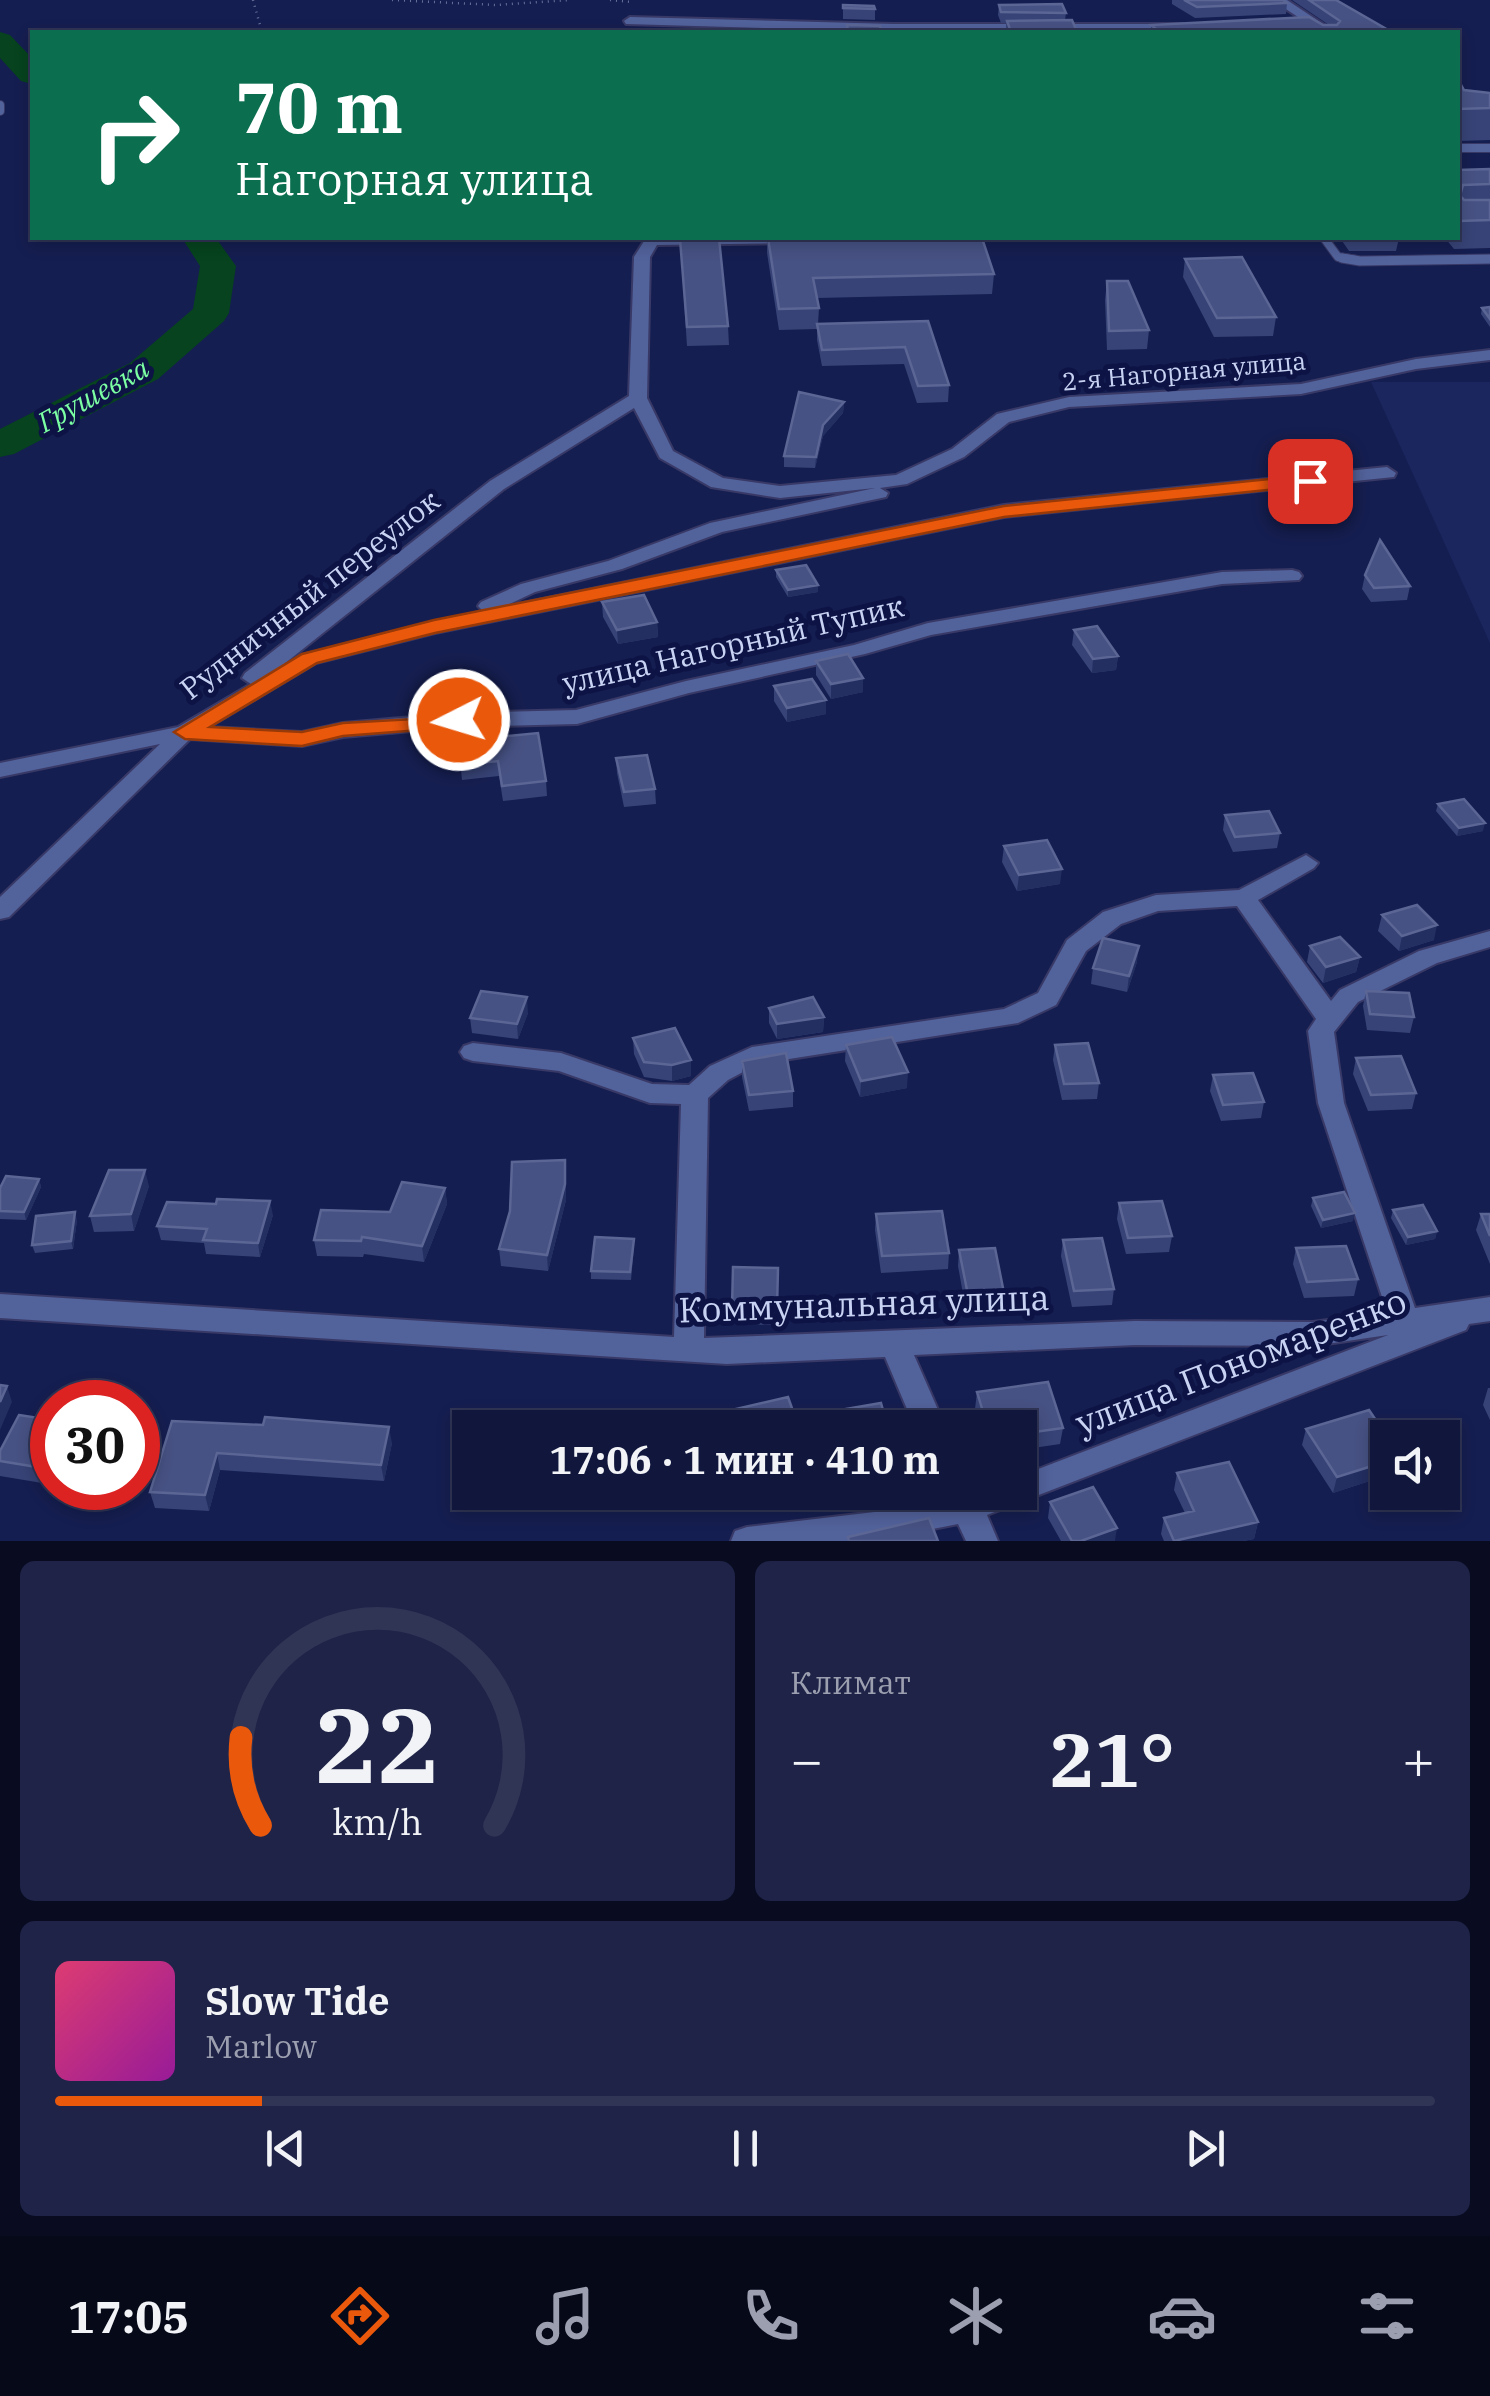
<!DOCTYPE html>
<html lang="ru">
<meta charset="utf-8">
<style>
body{margin:0;font-family:"IBM Plex Serif",serif;background:#1e2347;color:#f1f3f6;height:100vh;display:flex;flex-direction:column;font-size:38px;white-space:nowrap}
*{box-sizing:border-box;margin:0}
p{font-size:32px;color:#9c9faf}
.icon{flex:none;width:55px;height:55px;fill:none;stroke:currentColor;stroke-width:2;stroke-linecap:round;stroke-linejoin:round}
.map{position:relative;height:1541px;overflow:hidden}
.side{display:flex;flex-direction:column;gap:20px;padding:20px;background:#090c21;flex:1}
.side>*{flex:none}
.top-card{position:absolute;left:30px;top:30px;width:1430px;height:210px;border-radius:0px;box-shadow:0 5px 15px #0003,0 0 0 2px #303556;background:#0b6e4f;color:#fff;overflow:hidden}
.fabs{position:absolute;left:1370px;top:1420px;display:grid;gap:20px}
.fabs a{display:grid;place-items:center;width:90px;height:90px;border-radius:0px;background:#10163c;box-shadow:0 5px 15px #0003,0 0 0 2px #303556;font-size:50px}
.speed{position:absolute;left:30px;top:1380px;display:flex;gap:20px;font-size:50px;font-weight:700;text-align:center}
.speed>*{display:grid;place-content:center;width:130px;height:130px;border-radius:50%;background:#10163c;box-shadow:0 5px 15px #0003,0 0 0 2px #303556;line-height:1}
.speed .limit{border:15px solid #d22;background:#fff;color:#111}
.pin{position:absolute;display:grid;place-items:center;width:85px;height:85px;color:#fff;margin:-42px;border-radius:20px;box-shadow:0 5px 15px #0006}
.me{position:absolute;width:110px;margin:-55px;rotate:265deg;stroke-linejoin:round;filter:drop-shadow(0 0 8px #0008)}
.turn{display:flex;align-items:center;gap:35px;height:210px;padding:0 40px;font-size:45px}
.turn .icon{width:130px;height:130px;stroke-width:2.5}
.turn b{display:block;font-size:70px;line-height:85px}
.big{font-size:75px;font-weight:800;line-height:1.1}
.side .card{flex:1;display:flex;flex-direction:column;justify-content:center;gap:15px;min-width:0;padding:0 35px;border-radius:15px;background:#1e2347}
.side .dial{align-items:center;gap:0}
.dial svg{height:260px;overflow:visible;fill:none;stroke:#303556;stroke-width:7;stroke-linecap:round;text-anchor:middle}
.dial text{fill:#f1f3f6;stroke:none}
.song{display:flex;align-items:center;gap:30px}
.cover{width:120px;height:120px;border-radius:15px;background:linear-gradient(135deg,hsl(340 70% 55%),hsl(300 70% 35%))}
.played{height:10px;border-radius:5px;background:linear-gradient(90deg,#ea580c 15%,#303556 15%)}
.keys{display:flex;justify-content:space-around;direction:ltr}
.heat{display:flex;justify-content:space-between;align-items:center;font-size:55px;direction:ltr}
.side .tiles{flex:1;display:grid;gap:20px;grid-template-columns:1fr 1fr}
.card:last-child{grid-column:span 2}
.trip{position:absolute;left:452px;top:1410px;width:585px;height:100px;border-radius:0px;background:#10163c;box-shadow:0 5px 15px #0003,0 0 0 2px #303556;font-weight:800;line-height:100px;text-align:center}
.menu{display:flex;height:160px;justify-content:space-around;align-items:center;background:#060918;color:#9c9faf}
.menu .icon{width:70px;height:70px}
.menu .on{color:#ea580c}
.menu b{font-size:45px;color:#f1f3f6}
.map>svg:first-child{display:block}
.built{fill:#1b265f}
.lines{fill:none;stroke-linecap:round;stroke-linejoin:round}
.river{fill:#06431e;fill-rule:evenodd}
.service-far1-casing{stroke:#383966;stroke-width:10}
.service-casing{stroke:#383966;stroke-width:11}
.minor-casing{stroke:#383966;stroke-width:4}
.path{stroke:#68729c;stroke-width:2.5;stroke-dasharray:1 5;stroke-linecap:butt}
.service-far1{stroke:#52629b;stroke-width:8}
.service{stroke:#52629b;stroke-width:9}
.minor{fill:#52629b;fill-rule:evenodd}
.wall{fill:#374376}
.shaded-wall{fill:#232e61}
.building{fill:#475284;stroke:#5b6695;stroke-width:2.5}
.route{fill:#ea580c;stroke:#983908;stroke-width:2.5}
.labels{text-anchor:middle;stroke-width:10;stroke-linejoin:round;paint-order:stroke}
.far-street-label{font-size:25px;fill:#c8d3f3;stroke:#0d1345}
.far-water-label{font-size:28px;font-style:italic;fill:#7cffa3;stroke:#0d1345}
.street-label{font-size:30px;fill:#c8d3f3;stroke:#0d1345}
.near-street-label{font-size:35px;fill:#c8d3f3;stroke:#0d1345}
</style>
<div class="map">
<svg width="1490" height="1541" viewBox="0 0 1490 1541">
<rect width="100%" height="100%" fill="#151e50"/>
<path class="built" d="M1371,382H1490V643Z"/>
<g class="lines">
<path class="river" d="M0,32L10,35L32,58V84L21,81L0,58Z
M182,238H216L236,266L229,313L224,321L158,379L14,454L0,457V429L130,363L193,309L200,266Z"/>
<defs>
<path id="service-far1" d="M0,105V111
M1458,148H1490
M1324,238L1338,257L1356,260
M1412,260L1490,259"/>
<path id="service" d="M1342,258L1360,261L1490,259"/>
<path id="minor" d="M1272,0H1287L1335,32H1321Z
M630,17L894,24H1182L1188,28L1182,32H894L626,24L624,21Z
M646,238H800L792,243L657,245L650,257L647,398L673,451L723,478L780,486L896,475L952,449L997,414L1069,397L1301,384L1416,359L1490,350V360L1416,369L1301,394L1069,407L1009,422L964,457L907,484L880,488L888,493L886,497L722,532L622,569L535,592L503,607L1004,505L1387,467L1396,473L1394,477L1004,517L435,633L316,663L209,727L302,732L343,723L459,713L576,710L686,681L854,645L928,623L1222,572L1292,570L1299,572L1302,576L1299,580L1222,584L931,635L865,654L689,693L577,724L459,727L343,737L302,746L190,739L9,917L0,919V897L160,744L0,777V763L178,727L251,684L242,678L245,673L490,481L629,396L634,257ZM634,408L660,458L711,487L780,498L875,488L710,523L608,561L521,584L481,602L478,606L483,611L302,655L279,668L504,489Z
M1306,855L1318,863L1314,868L1258,900L1331,1001L1340,990L1419,951L1490,931V947L1437,963L1358,1002L1334,1032L1344,1103L1415,1308L1490,1297V1321L1469,1324L1466,1330L987,1515L998,1541H966L958,1524L872,1541H731L735,1531L747,1527L883,1511L947,1499L944,1492H1020V1476L1388,1335L1313,1346L1135,1345L914,1355L946,1428H915L885,1357L727,1364L0,1318V1294L674,1337L681,1104L650,1103L559,1071L473,1061L464,1058L460,1052L464,1046L473,1043L561,1053L652,1084L689,1085L710,1066L752,1047L1004,1009L1038,993L1067,940L1103,912L1156,895L1239,890ZM1237,906L1316,1019L1308,1031L1318,1103L1387,1312L1313,1322L1135,1321L704,1338L708,1098L728,1080L758,1064L1018,1023L1056,1005L1086,951L1121,924L1158,911Z"/>
</defs>
<use href="#service-far1" class="service-far1-casing"/>
<use href="#service" class="service-casing"/>
<use href="#minor" class="minor-casing"/>
<path class="path" d="M253,0L262,32
M392,0L496,5L570,0
M610,0L632,2
M581,238L629,240"/>
<use href="#service-far1" class="service-far1"/>
<use href="#service" class="service"/>
<use href="#minor" class="minor"/>
</g>
<path class="wall" d="M1172,0H1283L1287,3L1286,14L1195,18L1172,4Z
M1292,0H1336L1388,30L1387,32H1151V25H1329Z
M843,5L875,9V20L843,19Z
M999,5L1066,13L1065,20L1077,32H1006V23H1001L998,15Z
M847,25L881,31V32H847Z
M1458,84L1464,90L1490,93V140L1458,141Z
M1490,169V248L1454,249L1445,238H1458V170Z
M767,238H982L994,274L992,294L817,298L819,308L818,324L928,321L949,385L948,402L917,403L904,364L822,366L817,340V329L779,330L767,253Z
M1340,238H1399L1396,251H1349Z
M680,239L728,326L729,345L687,346Z
M1185,259L1276,317L1273,336L1214,337L1183,277Z
M1107,281L1149,330L1147,349L1107,350L1105,300Z
M1490,307V327L1481,314L1482,308Z
M844,402L843,413L823,436L815,468L784,467V456Z
M776,570L818,585V592L788,597L776,577Z
M1365,575L1410,586L1407,600L1371,602L1362,589Z
M602,602L657,622L658,637L618,644L603,617Z
M1074,630L1118,656L1116,670L1092,673L1072,645Z
M816,661L863,692L831,699L816,675Z
M774,686L826,714L787,722L774,701Z
M458,741L546,781L547,796L503,801L499,776L462,780Z
M616,758L655,789L656,804L624,807L617,773Z
M1438,804L1483,831L1457,836L1436,811Z
M1225,815L1280,833L1277,848L1233,852L1223,830Z
M1004,846L1060,884L1017,891L1002,862Z
M1382,915L1434,940L1399,951L1378,931Z
M1310,946L1360,957L1356,972L1323,983L1307,962Z
M1137,962L1127,992L1091,984L1093,968Z
M1366,991L1414,1017L1410,1033L1367,1030L1363,1006Z
M769,1008L824,1017L823,1032L777,1039L769,1023Z
M528,1013L518,1039L472,1033L470,1018Z
M633,1038L691,1060V1076L672,1081L644,1077L634,1054Z
M846,1045L907,1088L860,1097L845,1061Z
M1055,1045L1099,1083L1097,1099L1062,1100L1053,1060Z
M1356,1058L1416,1093L1412,1109L1368,1111L1353,1074Z
M742,1061L793,1091V1107L749,1111L742,1077Z
M1213,1075L1264,1102L1261,1118L1221,1121L1210,1091Z
M566,1176V1200L548,1271L501,1266L499,1249Z
M39,1179L41,1187L26,1220L0,1219V1188Z
M149,1186L134,1231L94,1232L90,1216Z
M445,1188L447,1204L424,1262L364,1254L363,1257L317,1256L314,1240L390,1212Z
M1313,1198L1353,1221L1321,1228L1311,1206Z
M1119,1203L1172,1236L1169,1252L1126,1254L1117,1219Z
M1393,1210L1437,1231L1435,1239L1406,1245L1391,1218Z
M876,1214L949,1253L948,1269L881,1273L875,1230Z
M1481,1214H1490V1264L1476,1230Z
M273,1215L260,1257L206,1254L204,1243L161,1240L157,1226Z
M77,1220L73,1249L35,1253L32,1245Z
M1063,1240L1114,1289L1112,1305L1072,1307L1061,1256Z
M634,1247L631,1280L591,1279V1271Z
M1296,1248L1358,1279L1354,1296L1304,1298L1293,1264Z
M959,1250L1005,1298L1004,1314L967,1316L958,1266Z
M778,1268L777,1325L732,1324V1308Z
M1488,1388H1490V1420L1483,1405Z
M977,1392L1063,1428L1060,1444L1020,1450V1428H981L975,1409Z
M732,1410L799,1428H733Z
M52,1420V1473L48,1472L42,1483L0,1476V1451Z
M263,1425L392,1443L384,1481L220,1470L209,1511L155,1508L150,1492Z
M1306,1429L1388,1438V1475L1333,1493L1302,1445Z
M1177,1473L1258,1522L1254,1539L1243,1541H1164L1161,1534L1164,1518L1185,1513L1174,1490Z
M1050,1502L1115,1541H1061L1048,1518Z"/>
<path class="shaded-wall" d="M844,402L843,413L823,436L815,468L816,457L823,425Z
M818,585V592L788,597V590Z
M657,622L658,637L618,644L617,630Z
M1118,656L1116,670L1092,673L1093,659Z
M863,678V692L831,699V684Z
M826,700V714L787,722V708Z
M1485,823L1483,831L1457,836L1459,828Z
M1062,869L1060,884L1017,891L1019,875Z
M1437,925L1434,940L1399,951L1402,936Z
M1139,946L1137,962L1127,992L1129,976Z
M1360,957L1356,972L1323,983L1326,967Z
M527,997L528,1013L518,1039L517,1024Z
M824,1017L823,1032L777,1039V1024Z
M691,1060V1076L672,1081V1065Z
M908,1072L907,1088L860,1097L861,1081Z
M565,1160L566,1200L548,1271L547,1255Z
M145,1170L149,1186L134,1231L131,1214Z
M39,1179L41,1187L26,1220L24,1212Z
M445,1188L447,1204L424,1262L422,1246Z
M270,1201L273,1215L260,1257L258,1243Z
M75,1212L77,1220L73,1249L71,1241Z
M1355,1213L1353,1221L1321,1228L1323,1220Z
M1437,1231L1435,1239L1406,1245L1408,1237Z
M7,1386L12,1402L0,1430V1402Z
M389,1427L392,1443L384,1481L381,1465Z
M217,1453L220,1470L209,1511L205,1495Z
M43,1456L48,1472L42,1483L37,1467Z
M1388,1461V1475L1333,1493L1337,1477Z
M1258,1522L1254,1539L1243,1541H1174Z
M1117,1528L1115,1541H1081Z"/>
<path class="building" d="M1184,0H1283L1287,3L1197,7Z
M1309,0H1336L1388,30L1369,32H1160L1151,25L1309,17L1323,25H1337L1340,21Z
M1062,4L1066,13L1001,12L999,5Z
M843,5L874,6L875,9L843,8Z
M1072,20L1077,32H1011L1007,21Z
M847,25L880,26L881,31L848,30Z
M1460,83L1464,90L1490,93V108L1458,109V84Z
M1490,169V184L1463,185L1460,196L1464,200H1490V220L1459,221L1458,219V170Z
M719,238L728,326L687,327L680,239Z
M768,238H982L994,274L813,278L819,308L779,309Z
M1242,257L1276,317L1217,318L1185,259Z
M1107,281H1128L1149,330L1109,331Z
M1490,307V319L1482,308Z
M928,321L949,385L918,386L905,347L822,350L817,324Z
M799,392L844,402L823,425L816,457L784,456Z
M1380,540L1410,586L1374,588L1365,575Z
M806,565L818,585L788,590L776,570Z
M644,595L657,622L617,630L602,602Z
M1097,626L1118,656L1093,659L1074,630Z
M848,654L863,678L831,684L816,661Z
M812,679L826,700L787,708L774,686Z
M538,733L546,781L502,786L498,761L461,765L458,741Z
M647,755L655,789L624,792L616,758Z
M1464,799L1485,823L1459,828L1438,804Z
M1269,811L1280,833L1235,837L1225,815Z
M1047,840L1062,869L1019,875L1004,846Z
M1417,905L1437,925L1402,936L1382,915Z
M1340,937L1360,957L1326,967L1310,946Z
M1103,938L1139,946L1129,976L1093,968Z
M481,991L527,997L517,1024L470,1018Z
M1366,991L1409,993L1414,1017L1370,1014Z
M813,997L824,1017L777,1024L769,1008Z
M675,1028L691,1060L672,1065L644,1062L633,1038Z
M892,1037L908,1072L861,1081L846,1045Z
M1088,1043L1099,1083L1064,1084L1055,1045Z
M786,1053L793,1091L749,1095L742,1061Z
M1401,1056L1416,1093L1371,1095L1356,1058Z
M1253,1073L1264,1102L1223,1105L1213,1075Z
M565,1160V1184L547,1255L499,1249L510,1211L512,1162Z
M109,1170H145L131,1214L90,1216Z
M6,1176L39,1179L24,1212L0,1211V1188Z
M402,1182L445,1188L422,1246L362,1237L361,1241L314,1240L321,1210L390,1212Z
M1344,1192L1355,1213L1323,1220L1313,1198Z
M217,1199L270,1201L258,1243L203,1240L207,1229L157,1226L167,1202L216,1204Z
M1162,1201L1172,1236L1128,1238L1119,1203Z
M1423,1205L1437,1231L1408,1237L1393,1210Z
M942,1211L949,1253L882,1256L876,1214Z
M75,1212L71,1241L32,1245L36,1216Z
M1481,1214H1490V1236Z
M595,1237L634,1239L630,1272L591,1271Z
M1102,1238L1114,1289L1074,1291L1063,1240Z
M1346,1246L1358,1279L1307,1282L1296,1248Z
M995,1248L1005,1298L969,1300L959,1250Z
M733,1267L778,1268L777,1309L732,1308Z
M1048,1382L1063,1428L1020,1434V1428H988L977,1392Z
M0,1385L7,1386L0,1402Z
M788,1397L799,1428H738L732,1410Z
M881,1403L888,1428H845L840,1410Z
M1369,1410L1388,1438V1461L1337,1477L1306,1429Z
M19,1415L52,1420V1458L43,1456L37,1467L0,1461V1451Z
M265,1417L389,1427L381,1465L217,1453L205,1495L150,1492L172,1421L263,1425Z
M1229,1462L1258,1522L1174,1541L1164,1518L1194,1511L1177,1473Z
M1093,1487L1117,1528L1081,1541H1072L1050,1502Z
M929,1518L938,1541H849L848,1537Z"/>
<path class="route" d="M1310,475L1317,477V485L1004,517L435,633L317,663L210,727L302,732L343,723L467,716L470,720L467,725L459,727L343,736L302,746L185,739L174,732L302,654L434,620L1004,506Z"/>
<g class="labels">
<g class="far-street-label">
<text transform="translate(1184 371) rotate(-5)" y="9">2-я Нагорная улица</text>
</g>
<g class="far-water-label">
<text transform="translate(93 395) rotate(-29)" y="10">Грушевка</text>
</g>
<g class="street-label">
<text transform="translate(310 595) rotate(-38)" y="10">Рудничный переулок</text>
<text transform="translate(733 645) rotate(-13)" y="10">улица Нагорный Тупик</text>
</g>
<g class="near-street-label">
<text transform="translate(864 1304) rotate(-2)" y="12">Коммунальная улица</text>
<text transform="translate(1241 1362) rotate(-21)" y="12">улица Пономаренко</text>
</g>
</g>
</svg>
<div class="fabs">
<a><svg class="icon" aria-label="sound" viewBox="0 0 24 24"><path d="M4 9h4l5-4v14l-5-4H4zM17 9q2 3 0 6"/></svg></a>
</div>
<div class="speed"><div class="limit">30</div></div>
<div class="pin" style="left:1310px;top:481px;background:#d93025"><svg class="icon" aria-label="arrive" viewBox="0 0 24 24"><path d="M6 21V4h12l-3 4 3 4H6"/></svg></div>
<svg class="me" style="left:459px;top:720px" viewBox="-20 -20 40 40"><circle r="17" fill="#ea580c" stroke="#fff" stroke-width="3"/><path d="M0-11L8 9 0 5-8 9z" fill="#fff"/></svg>
<div class="trip">17:06 · 1 мин · 410 m</div>
<div class="top-card">
<div class="turn"><svg class="icon" aria-label="right" viewBox="0 0 24 24"><path d="M7 20v-9h11M14 6l5 5-5 5"/></svg><div><b>70 m</b>Нагорная улица</div></div>
</div>
</div>
<section class="side">
<div class="tiles">
<div class="card dial"><svg viewBox="0 0 100 80">
<path d="M14 69A42 42 0 1 1 86 69"/>
<path d="M14 69A42 42 0 0 1 8 42" stroke="#ea580c"/>
<text x="50" y="56" font-size="32" font-weight="700">22</text>
<text x="50" y="72" font-size="11">km/h</text>
</svg></div>
<div class="card"><p>Климат</p>
<div class="heat"><a>−</a><b class="big">21°</b><a>+</a></div>
</div>
<div class="card">
<div class="song"><i class="cover"></i><div><b>Slow Tide</b><p>Marlow</p></div></div>
<div class="played"></div>
<div class="keys"><svg class="icon" aria-label="previous" viewBox="0 0 24 24"><path d="M18 5L8 12l10 7zM5 5v14"/></svg><svg class="icon" aria-label="pause" viewBox="0 0 24 24"><path d="M8 5v14M16 5v14"/></svg><svg class="icon" aria-label="next" viewBox="0 0 24 24"><path d="M6 5l10 7-10 7zM19 5v14"/></svg></div>
</div>
</div>
</section>
<nav class="menu">
<b>17:05</b>
<svg class="icon on" aria-label="directions" viewBox="0 0 24 24"><path d="M12 3l9 9-9 9-9-9zM9 14v-3h6M13 9l2 2-2 2"/></svg>
<svg class="icon" aria-label="music" viewBox="0 0 24 24"><path d="M9 18V5l10-2v13"/><circle cx="6" cy="18" r="3"/><circle cx="16" cy="16" r="3"/></svg>
<svg class="icon" aria-label="phone" viewBox="0 0 24 24"><path d="M5 4h4l2 5-3 2q2 4 5 5l2-3 5 2v4C11 20 4 13 5 4z"/></svg>
<svg class="icon" aria-label="climate" viewBox="0 0 24 24"><path d="M12 3v18M4 7l16 10M4 17L20 7"/></svg>
<svg class="icon" aria-label="car" viewBox="0 0 24 24"><path d="M5 17H2v-5l4-1 3-4h7l3 4 3 1v5h-3M9 17h6M6 11h13"/><circle cx="7" cy="17" r="2"/><circle cx="17" cy="17" r="2"/></svg>
<svg class="icon" aria-label="filters" viewBox="0 0 24 24"><path d="M4 7h16M4 17h16"/><circle cx="9" cy="7" r="2"/><circle cx="15" cy="17" r="2"/></svg>
</nav>
